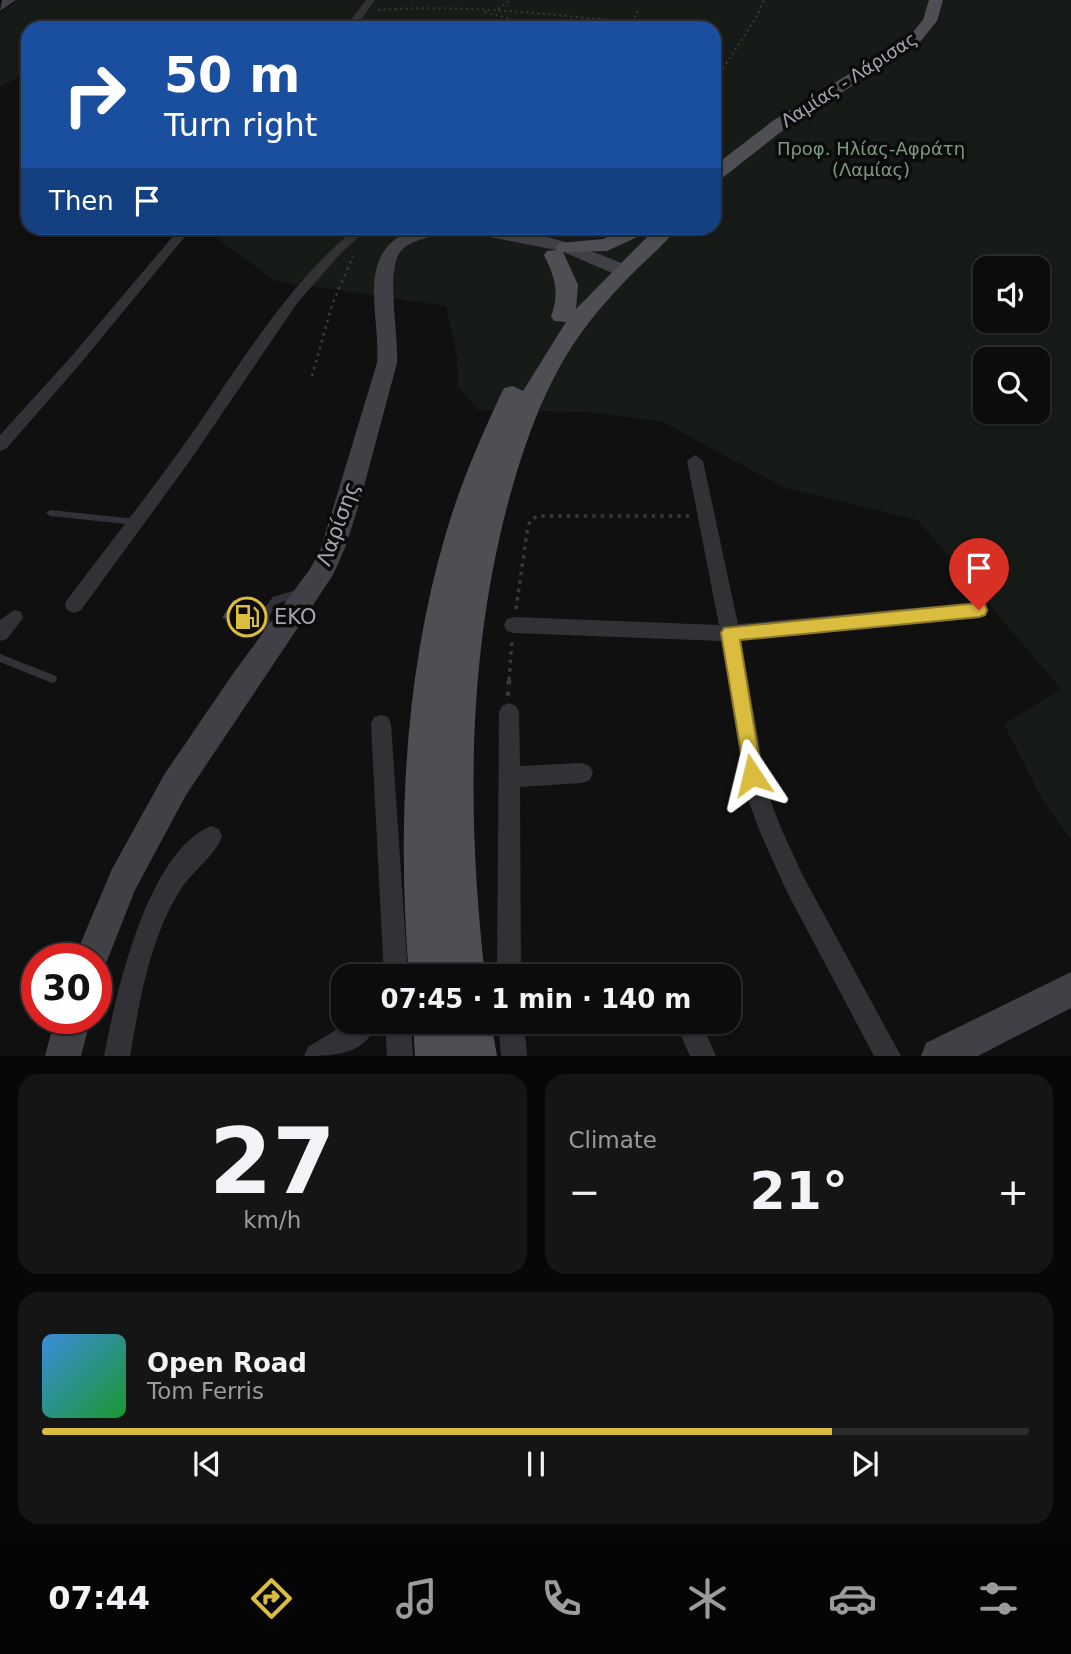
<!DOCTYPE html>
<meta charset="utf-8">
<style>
body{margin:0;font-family:"DejaVu Sans",sans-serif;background:#151516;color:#f1f3f6;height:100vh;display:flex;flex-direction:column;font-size:26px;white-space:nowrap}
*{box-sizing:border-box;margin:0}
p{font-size:23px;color:#9a9b9d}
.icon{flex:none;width:38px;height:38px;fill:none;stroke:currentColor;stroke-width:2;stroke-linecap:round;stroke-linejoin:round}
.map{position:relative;height:1056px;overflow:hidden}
.side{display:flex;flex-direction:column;gap:18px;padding:18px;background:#070707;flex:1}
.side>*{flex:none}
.hud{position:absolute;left:21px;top:21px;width:700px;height:214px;border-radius:21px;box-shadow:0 2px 5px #0004,0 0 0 2px #2c2c2e;background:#1a4fa0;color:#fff;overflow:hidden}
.buttons{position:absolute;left:973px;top:256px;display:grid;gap:14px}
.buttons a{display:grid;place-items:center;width:77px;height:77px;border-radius:14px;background:#0c0c0d;box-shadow:0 2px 5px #0004,0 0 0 2px #2c2c2e;font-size:35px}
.speed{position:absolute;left:21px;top:943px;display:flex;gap:14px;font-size:35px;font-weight:700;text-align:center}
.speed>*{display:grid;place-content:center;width:91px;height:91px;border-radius:50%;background:#0c0c0d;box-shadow:0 2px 5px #0004,0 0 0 2px #2c2c2e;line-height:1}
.speed .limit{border:10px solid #d22;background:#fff;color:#111}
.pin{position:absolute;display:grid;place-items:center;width:60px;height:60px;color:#fff;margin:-72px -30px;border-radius:50% 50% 50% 0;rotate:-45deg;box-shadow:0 0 7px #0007}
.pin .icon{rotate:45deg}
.me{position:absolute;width:77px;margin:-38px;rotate:350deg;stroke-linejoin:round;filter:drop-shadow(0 0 5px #0008)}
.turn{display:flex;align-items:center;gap:24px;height:147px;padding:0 28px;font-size:32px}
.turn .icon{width:91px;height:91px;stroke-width:2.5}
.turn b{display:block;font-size:49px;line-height:60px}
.then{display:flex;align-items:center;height:66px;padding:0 28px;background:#0003;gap:14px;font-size:26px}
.big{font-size:52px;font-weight:800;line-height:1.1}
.side .card{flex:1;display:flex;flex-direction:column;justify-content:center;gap:10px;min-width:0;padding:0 24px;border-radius:21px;background:#151516}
.side .dial{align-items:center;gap:0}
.dial b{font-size:91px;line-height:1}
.song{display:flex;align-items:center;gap:21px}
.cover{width:84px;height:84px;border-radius:10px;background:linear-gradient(135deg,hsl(210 70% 55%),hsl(130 70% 35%))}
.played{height:7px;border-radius:4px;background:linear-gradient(90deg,#dabc3f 80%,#2c2c2e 80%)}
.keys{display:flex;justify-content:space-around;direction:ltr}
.heat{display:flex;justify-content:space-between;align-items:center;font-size:38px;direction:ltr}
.side .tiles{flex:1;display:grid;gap:18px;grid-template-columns:1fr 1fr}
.card:last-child{grid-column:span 2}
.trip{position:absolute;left:331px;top:964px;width:410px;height:70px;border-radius:21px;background:#0c0c0d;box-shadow:0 2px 5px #0004,0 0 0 2px #2c2c2e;font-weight:800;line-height:70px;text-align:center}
.dock{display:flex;height:112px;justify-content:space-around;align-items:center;background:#050505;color:#9a9b9d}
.dock .icon{width:49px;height:49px}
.dock .on{color:#dabc3f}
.dock b{font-size:32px;color:#f1f3f6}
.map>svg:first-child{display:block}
.green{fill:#171b18;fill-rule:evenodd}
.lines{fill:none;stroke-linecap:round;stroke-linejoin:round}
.path-far3{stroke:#38383d;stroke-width:2;stroke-dasharray:2 3.5;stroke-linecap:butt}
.path-far2{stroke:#38383d;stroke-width:2.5;stroke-dasharray:2.5 4.5;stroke-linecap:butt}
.path-far1{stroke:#38383d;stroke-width:3.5;stroke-dasharray:3.5 5;stroke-linecap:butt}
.path{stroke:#38383d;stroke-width:4.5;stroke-dasharray:4.5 7;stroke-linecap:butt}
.lane{fill:#323236;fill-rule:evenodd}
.street{fill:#323236;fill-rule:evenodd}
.secondary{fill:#404046;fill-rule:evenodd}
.primary{fill:#4e4e54;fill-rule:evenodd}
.wall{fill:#2c2c2f}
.shaded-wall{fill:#1b1b1d}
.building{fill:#39393d;stroke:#494a4f;stroke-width:2}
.route{fill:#dabc3f;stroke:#8e7a29;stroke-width:2}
.labels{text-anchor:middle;stroke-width:7;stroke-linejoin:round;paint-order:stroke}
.far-street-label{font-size:18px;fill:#a3a5b0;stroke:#0b0b0c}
.far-park-label{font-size:18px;fill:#7c9982;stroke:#0b0b0c}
.street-label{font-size:21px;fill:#a3a5b0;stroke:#0b0b0c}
.poi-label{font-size:21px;fill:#a3a5b0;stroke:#0b0b0c;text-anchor:start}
</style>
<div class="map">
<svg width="1071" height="1056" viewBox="0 0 1071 1056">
<rect width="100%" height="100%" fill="#101011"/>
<path class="green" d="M19,0H1071V840L1042,799L1004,724L1061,689L918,520L785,488L661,421L586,412L478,410L458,387L457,356L446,306L276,281L202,228H714V28H28V78L23,75L0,87V13ZM985,268H1038V320H985ZM985,359H1038V411H985Z"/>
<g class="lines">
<path class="path-far3" d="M498,9L510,0
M378,10C461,4 545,14 628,22L635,17L638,10
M485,12L507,18L525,28
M714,82L756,18L764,0"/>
<path class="path-far2" d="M312,376L332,305L353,256"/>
<path class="path-far1" d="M516,609L527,532L530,521L537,516H690
M509,680L512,641"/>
<path class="path" d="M508,696L509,679"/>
<path class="lane" d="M550,228H581L578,230H553Z
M50,510L136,519L140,522L136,525L50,516L46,513Z
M293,591L296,592L298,595L296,598L279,603L269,616L271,628L269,631L266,632L263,631L259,615L261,612L273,597Z
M0,654L56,676L57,679L56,682L52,683L0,662Z"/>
<path class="street" d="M366,0H375L355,28H345Z
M180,228H192L80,364L6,449L0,451V435L70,358Z
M356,228H369L342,252L298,302L189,462L81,610L74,613L67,610L65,605L67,600C109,544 153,489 193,432C243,360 287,285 356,228Z
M695,455L703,461L738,624L979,602L986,605L988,610L986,615L979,618L741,640L768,794L781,828L803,876L901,1056H874L787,892L760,832L746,794L722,641L514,633L507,631L504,625L507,619L514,617L719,625L687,461Z
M14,610L21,612L23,618L7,639L0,641V620Z
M509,703L516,706L519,712L520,766L582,763L590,766L593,773L590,780L582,783L520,787L521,976H497L499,712L502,706Z
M381,715L388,717L391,724L408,976H384L371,724L374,717Z
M211,826L219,829L222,837C214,857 191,872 179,892C149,941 140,1000 130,1056H104C116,994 147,852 211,826Z
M349,1022H371L374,1029C362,1056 329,1056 304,1056L308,1047Z
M385,1022H411L413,1056H387Z
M498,1022H524L527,1056H501Z
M675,1022H701L716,1056H690Z"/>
<path class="secondary" d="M16,0L0,11L2,0Z
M418,228H443C433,240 412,238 401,251C385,269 399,336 397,363L360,501L345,548L333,575L186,795L135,890L103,971L96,974V959H74L112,869L164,775L232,675L310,569L321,548L377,363C381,311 352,249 418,228Z
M461,228C519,222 578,245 631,267L633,271L624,277L617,275L561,251L470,233Z
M1071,972V1008L978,1056H921L926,1043Z
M55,1018H91L81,1056H45Z"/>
<path class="primary" d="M929,0H943L937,21L919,43L786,128L721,179L714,181V166L774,120L909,37L923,20Z
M626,228H651L648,232L607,251L563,252L578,285L576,309L656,228H677C666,243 650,256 636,270C610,296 585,324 566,356C539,401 522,452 508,503C467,658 467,817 485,976H409C397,830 404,674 446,533C460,485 480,439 501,394L504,388L513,386L523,391L566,322L554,321L551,316C560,293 555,277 544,255L547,251L557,250L556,247L559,243L603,239Z
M413,1022H491L497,1056H415Z"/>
</g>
<path class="wall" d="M260,607L262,612L252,629L226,622L224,617Z"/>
<path class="shaded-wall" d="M260,607L262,612L252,629L250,624Z"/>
<path class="building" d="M234,601L260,607L250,624L224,617Z"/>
<path class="route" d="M979,603L985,605L987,610L985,615L979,617L740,640L762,775L759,782L752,784L746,782L721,633L724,628Z"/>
<defs>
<symbol id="fuel-ring" viewBox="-11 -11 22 22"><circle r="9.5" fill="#0b0b0c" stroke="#dabc3f" stroke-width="1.5"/><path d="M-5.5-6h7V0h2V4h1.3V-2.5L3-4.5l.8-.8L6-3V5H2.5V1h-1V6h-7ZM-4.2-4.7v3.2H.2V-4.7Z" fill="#dabc3f"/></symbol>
</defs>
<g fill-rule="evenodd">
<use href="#fuel-ring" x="225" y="595" width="44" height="44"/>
</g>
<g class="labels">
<g class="far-street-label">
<text transform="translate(849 80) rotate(-33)" y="6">Λαμίας - Λάρισας</text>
</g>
<g class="far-park-label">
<text x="871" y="155">Προφ. Ηλίας-Αφράτη<tspan x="871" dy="21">(Λαμίας)</tspan></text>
</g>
<g class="street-label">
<text transform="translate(338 524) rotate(-70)" y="7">Λαρίσης</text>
</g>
<g class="poi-label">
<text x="274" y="624">EKO</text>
</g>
</g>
</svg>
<div class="buttons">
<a><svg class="icon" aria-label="sound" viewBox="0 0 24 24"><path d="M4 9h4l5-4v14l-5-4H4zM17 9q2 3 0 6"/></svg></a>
<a><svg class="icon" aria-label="search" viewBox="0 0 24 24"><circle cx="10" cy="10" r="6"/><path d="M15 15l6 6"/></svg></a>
</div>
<div class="speed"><div class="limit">30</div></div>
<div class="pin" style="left:979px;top:610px;background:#d93025"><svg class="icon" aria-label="arrive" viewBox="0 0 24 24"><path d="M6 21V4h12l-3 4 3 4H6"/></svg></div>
<svg class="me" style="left:752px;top:775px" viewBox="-20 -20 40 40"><path d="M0-17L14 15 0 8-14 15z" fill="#dabc3f" stroke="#fff" stroke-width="4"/></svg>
<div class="trip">07:45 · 1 min · 140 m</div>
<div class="hud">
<div class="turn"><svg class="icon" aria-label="right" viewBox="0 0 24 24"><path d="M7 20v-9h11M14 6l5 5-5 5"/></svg><div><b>50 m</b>Turn right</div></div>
<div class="then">Then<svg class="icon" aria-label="arrive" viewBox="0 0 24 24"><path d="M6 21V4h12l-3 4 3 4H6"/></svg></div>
</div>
</div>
<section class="side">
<div class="tiles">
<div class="card dial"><b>27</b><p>km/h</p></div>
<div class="card"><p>Climate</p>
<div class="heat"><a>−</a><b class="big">21°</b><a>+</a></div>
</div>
<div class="card">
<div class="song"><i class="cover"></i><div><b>Open Road</b><p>Tom Ferris</p></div></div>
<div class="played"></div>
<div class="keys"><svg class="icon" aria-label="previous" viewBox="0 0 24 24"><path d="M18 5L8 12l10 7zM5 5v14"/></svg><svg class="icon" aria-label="pause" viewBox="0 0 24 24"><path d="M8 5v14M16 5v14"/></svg><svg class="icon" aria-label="next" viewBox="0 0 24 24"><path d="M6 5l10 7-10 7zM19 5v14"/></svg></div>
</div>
</div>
</section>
<nav class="dock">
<b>07:44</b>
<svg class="icon on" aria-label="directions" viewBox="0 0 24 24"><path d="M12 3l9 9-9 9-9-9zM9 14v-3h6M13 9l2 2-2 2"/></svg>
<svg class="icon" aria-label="music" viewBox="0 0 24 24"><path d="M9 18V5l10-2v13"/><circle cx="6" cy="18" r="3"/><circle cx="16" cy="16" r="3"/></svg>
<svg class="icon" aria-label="phone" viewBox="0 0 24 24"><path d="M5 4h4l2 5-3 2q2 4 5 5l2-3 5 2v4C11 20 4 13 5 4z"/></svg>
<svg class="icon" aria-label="climate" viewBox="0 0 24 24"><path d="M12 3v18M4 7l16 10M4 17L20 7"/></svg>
<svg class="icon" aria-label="car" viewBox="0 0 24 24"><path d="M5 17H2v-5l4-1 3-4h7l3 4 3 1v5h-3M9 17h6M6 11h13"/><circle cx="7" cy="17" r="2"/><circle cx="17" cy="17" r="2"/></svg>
<svg class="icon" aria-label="filters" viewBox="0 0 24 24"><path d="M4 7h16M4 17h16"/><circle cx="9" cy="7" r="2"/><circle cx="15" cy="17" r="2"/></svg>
</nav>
